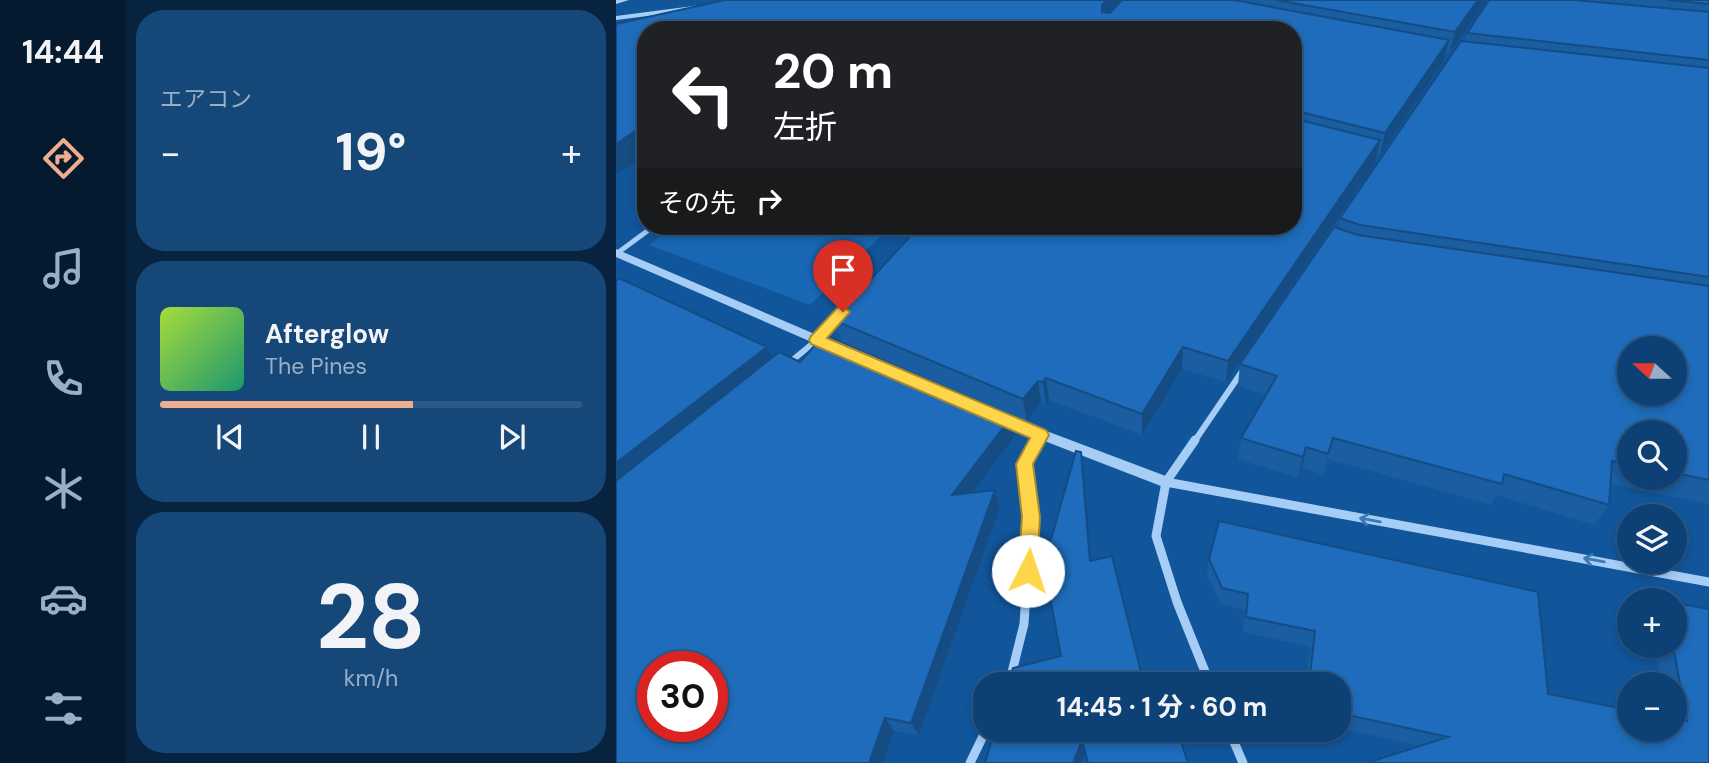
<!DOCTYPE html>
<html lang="ja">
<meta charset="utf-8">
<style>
body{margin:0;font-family:"DM Sans","Noto Sans JP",sans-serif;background:#164779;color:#f1f3f6;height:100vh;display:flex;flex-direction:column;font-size:26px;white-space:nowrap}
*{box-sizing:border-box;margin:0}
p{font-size:23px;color:#9aafc5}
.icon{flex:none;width:38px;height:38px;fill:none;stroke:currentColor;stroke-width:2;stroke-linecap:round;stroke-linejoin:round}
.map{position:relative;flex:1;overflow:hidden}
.side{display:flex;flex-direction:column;gap:10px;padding:10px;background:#072340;width:490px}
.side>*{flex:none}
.hud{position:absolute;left:21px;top:21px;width:665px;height:214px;border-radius:28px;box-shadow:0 4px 10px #0003,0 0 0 2px #2d5986;background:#202124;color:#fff;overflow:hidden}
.needle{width:46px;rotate:291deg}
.controls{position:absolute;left:1001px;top:336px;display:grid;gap:14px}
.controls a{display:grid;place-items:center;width:70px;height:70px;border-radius:50%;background:#0d4074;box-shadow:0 4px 10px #0003,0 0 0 2px #2d5986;font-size:35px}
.speed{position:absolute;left:21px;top:651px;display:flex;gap:14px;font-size:35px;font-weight:700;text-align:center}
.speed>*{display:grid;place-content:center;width:91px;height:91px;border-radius:50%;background:#0d4074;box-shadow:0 4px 10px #0003,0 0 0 2px #2d5986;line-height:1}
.speed .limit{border:10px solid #d22;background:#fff;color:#111}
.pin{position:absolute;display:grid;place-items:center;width:60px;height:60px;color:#fff;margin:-72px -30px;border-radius:50% 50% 50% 0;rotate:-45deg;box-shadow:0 0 7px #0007}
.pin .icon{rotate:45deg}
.me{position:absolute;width:77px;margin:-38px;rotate:4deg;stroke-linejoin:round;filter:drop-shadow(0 0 5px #0008)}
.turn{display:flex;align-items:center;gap:24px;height:147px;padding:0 21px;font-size:32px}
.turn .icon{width:91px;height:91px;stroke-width:2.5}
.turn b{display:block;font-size:49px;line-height:60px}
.then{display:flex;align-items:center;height:66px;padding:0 21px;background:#0003;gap:14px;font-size:26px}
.big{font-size:52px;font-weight:700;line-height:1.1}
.side .card{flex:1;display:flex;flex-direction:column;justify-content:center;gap:10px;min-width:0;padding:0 24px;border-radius:28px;background:#164779}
.side .dial{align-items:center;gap:0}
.dial b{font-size:91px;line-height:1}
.song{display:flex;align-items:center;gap:21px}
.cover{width:84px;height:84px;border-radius:10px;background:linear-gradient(135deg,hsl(80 70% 55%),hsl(160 70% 35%))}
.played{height:7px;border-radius:4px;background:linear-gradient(90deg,#eead8d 60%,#2d5986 60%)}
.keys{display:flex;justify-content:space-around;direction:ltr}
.heat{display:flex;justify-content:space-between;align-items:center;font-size:38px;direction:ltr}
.trip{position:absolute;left:357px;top:672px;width:378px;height:70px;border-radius:28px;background:#0d4074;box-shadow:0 4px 10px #0003,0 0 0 2px #2d5986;font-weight:700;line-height:70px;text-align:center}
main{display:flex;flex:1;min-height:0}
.menu{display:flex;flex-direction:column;width:126px;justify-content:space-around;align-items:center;background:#051a2e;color:#9aafc5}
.menu .icon{width:49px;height:49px}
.menu .current{color:#eead8d}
.menu b{font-size:32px;color:#f1f3f6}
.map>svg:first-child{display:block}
.green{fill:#1868b6}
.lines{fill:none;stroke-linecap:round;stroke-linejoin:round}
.service{stroke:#a5cdf5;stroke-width:5}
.minor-far1{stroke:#a5cdf5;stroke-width:6}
.minor{stroke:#a5cdf5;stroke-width:9}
.tertiary{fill:#a5cdf5;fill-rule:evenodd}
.wall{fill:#1a5da1;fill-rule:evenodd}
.shaded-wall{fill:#154c83}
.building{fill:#1e6cbb;stroke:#154c83;stroke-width:2;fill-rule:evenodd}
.oneway{stroke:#3d79b6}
.route{fill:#ffd54a;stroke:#a68a30;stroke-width:2}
</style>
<main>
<nav class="menu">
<b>14:44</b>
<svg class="icon current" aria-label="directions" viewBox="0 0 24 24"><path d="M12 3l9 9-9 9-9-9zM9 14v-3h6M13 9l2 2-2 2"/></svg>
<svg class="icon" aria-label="music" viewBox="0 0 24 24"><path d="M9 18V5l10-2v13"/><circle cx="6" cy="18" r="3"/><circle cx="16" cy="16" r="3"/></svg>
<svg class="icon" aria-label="phone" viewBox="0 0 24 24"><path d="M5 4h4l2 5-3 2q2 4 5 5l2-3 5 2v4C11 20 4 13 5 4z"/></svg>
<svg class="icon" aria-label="climate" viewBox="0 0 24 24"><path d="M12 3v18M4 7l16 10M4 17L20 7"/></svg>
<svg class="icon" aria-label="car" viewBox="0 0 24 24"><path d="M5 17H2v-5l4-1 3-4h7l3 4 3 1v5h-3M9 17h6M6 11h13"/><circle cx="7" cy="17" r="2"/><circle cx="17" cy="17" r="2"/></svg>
<svg class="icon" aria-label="filters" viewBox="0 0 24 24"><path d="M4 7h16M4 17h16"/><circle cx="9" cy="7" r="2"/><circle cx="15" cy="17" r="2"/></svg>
</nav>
<section class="side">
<div class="card"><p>エアコン</p>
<div class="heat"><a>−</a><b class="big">19°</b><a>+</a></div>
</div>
<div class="card">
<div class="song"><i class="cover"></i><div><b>Afterglow</b><p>The Pines</p></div></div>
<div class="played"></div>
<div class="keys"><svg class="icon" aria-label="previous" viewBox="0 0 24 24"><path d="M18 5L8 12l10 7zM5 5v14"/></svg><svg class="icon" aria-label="pause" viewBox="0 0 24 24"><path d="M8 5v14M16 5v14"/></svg><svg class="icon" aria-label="next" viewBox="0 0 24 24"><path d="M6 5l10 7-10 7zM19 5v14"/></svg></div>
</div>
<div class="card dial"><b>28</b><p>km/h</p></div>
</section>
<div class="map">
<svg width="1093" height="763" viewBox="0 0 1093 763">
<rect width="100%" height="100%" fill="#11559b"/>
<path class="green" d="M57,226H275L194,305L33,245Z"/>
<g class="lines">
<path class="service" d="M0,254L38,226"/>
<path class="minor-far1" d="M173,363L201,340L222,316
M420,442L424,435
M578,442L627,370"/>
<path class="minor" d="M579,440L550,482L540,536L561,602L594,684
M550,482L1093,582
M393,684L408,624L415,517L408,464L421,440
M613,730L627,763
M354,763L370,730"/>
<path class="tertiary" d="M0,0H13L0,4Z
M85,5H88V9L0,20V16Z
M0,249L222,344L224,347L218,351L214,350L0,257Z
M383,413L555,478L557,482L555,486L550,488L379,422L377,418L379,414Z"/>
</g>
<path class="wall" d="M109,0H871L833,53H830L828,61L764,155L761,154L759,163L610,382L566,369L526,435L433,400L430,404L425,402L411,421L226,342L217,320L311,230L677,226L30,30V154L0,175V24Z
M873,0H1093V504L994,484L993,505L978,525L880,495L875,505L712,459L707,475L686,468L682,478L622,459L625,438L650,395L622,386L624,364L722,228L724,218L848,42L851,33ZM1013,432H1059V478H1013Z
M151,347L157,357L184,362L396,416L400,434L356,493L379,490L384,507L303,735L278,731L267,763H0Z
M593,559L932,694L1059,730V684H1045L1038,646H1059L1093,763L805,746L723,728V684H690L694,647L627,632L629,610L605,604L591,576Z"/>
<path class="shaded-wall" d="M491,0H512L487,26L486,5Z
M862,0H871L833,53L839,32Z
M833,40L828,61L764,155L769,133Z
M681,111L678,133H677V112Z
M22,129L30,144V154L0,175V144Z
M764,140L759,163L610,382L612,361Z
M151,347L161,365L0,492V463Z
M567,347L566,369L526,435V414Z
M430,378L433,400L430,404L427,382Z
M422,381L425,402L411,421L407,399Z
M396,416L400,434L342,512L336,495Z
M690,447L686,468L682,478L687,457Z
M465,452L468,472L476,580L474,561Z
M379,490L384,507L303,735L295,723Z
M269,718L278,731L267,763H253Z
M466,740L469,754L466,763H457Z"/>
<path class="building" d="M109,0H491L486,5V12L494,13L506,0H618L833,40L769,133L681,111L677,112V30H30V132L22,129L0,144V24Z
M660,0H862L839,32Z
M873,0H958L1093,12V60L851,33Z
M1052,0H1093V4Z
M845,41L1093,68V277L744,225L724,218Z
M677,115L679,119L764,140L612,361L567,347L526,414L430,378L427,382L422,381L407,399L217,320L302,228L311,230L315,226H677Z
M718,227L742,235L1093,286V480L1059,473V432H1013V464L996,461L993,505L888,474L886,484L717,438L712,454L690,447L687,457L625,438L661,376L624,364ZM1013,348H1059V394H1013Z
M3,278L151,347L0,463V281Z
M208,335L396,416L336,495L379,490L295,723L269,718L253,763H0V481L163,352L184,362ZM37,667H96V726H37Z
M460,451L465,452L474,561L496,556L528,684H392L397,668L445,656L428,564Z
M603,521L922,592L932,694L1013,710V730H1059V719L1071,721L1057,646H1059V603L1093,609V763H751L832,737L723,713V684H693L699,631L630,617L632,594L606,588L593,559Z
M379,730H561L572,763H472L466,740L457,763H369Z"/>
<defs><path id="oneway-shaft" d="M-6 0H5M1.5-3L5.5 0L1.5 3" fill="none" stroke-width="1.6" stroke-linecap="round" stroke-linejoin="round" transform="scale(1.75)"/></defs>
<g class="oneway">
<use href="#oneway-shaft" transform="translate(754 520) rotate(-170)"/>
<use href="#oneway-shaft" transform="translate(978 560) rotate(-170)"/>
</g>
<path class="route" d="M227,306L234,312L211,338L430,430L433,435L417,464L424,517L421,571L418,577L412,579L405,577L402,571L406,517L400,464L414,438L195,344L193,340L195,336L221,308Z"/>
</svg>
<div class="controls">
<a><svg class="needle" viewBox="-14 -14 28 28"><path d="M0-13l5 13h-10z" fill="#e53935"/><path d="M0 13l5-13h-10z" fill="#9aafc5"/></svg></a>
<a><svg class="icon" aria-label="search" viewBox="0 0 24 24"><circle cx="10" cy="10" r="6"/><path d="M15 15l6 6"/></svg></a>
<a><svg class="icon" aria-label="layers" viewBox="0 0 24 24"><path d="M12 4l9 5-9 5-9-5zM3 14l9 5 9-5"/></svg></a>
<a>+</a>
<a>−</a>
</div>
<div class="speed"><div class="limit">30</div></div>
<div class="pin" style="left:227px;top:312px;background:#d93025"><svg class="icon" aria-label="arrive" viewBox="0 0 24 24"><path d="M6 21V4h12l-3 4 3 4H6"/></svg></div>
<svg class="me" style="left:412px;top:571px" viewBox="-20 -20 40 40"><circle r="19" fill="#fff"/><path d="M0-13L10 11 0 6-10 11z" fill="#ffd54a"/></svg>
<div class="trip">14:45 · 1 分 · 60 m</div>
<div class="hud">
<div class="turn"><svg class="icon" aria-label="left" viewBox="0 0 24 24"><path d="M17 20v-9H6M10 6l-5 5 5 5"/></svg><div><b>20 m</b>左折</div></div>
<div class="then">その先<svg class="icon" aria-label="right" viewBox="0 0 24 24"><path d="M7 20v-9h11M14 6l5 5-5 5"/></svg></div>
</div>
</div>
</main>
